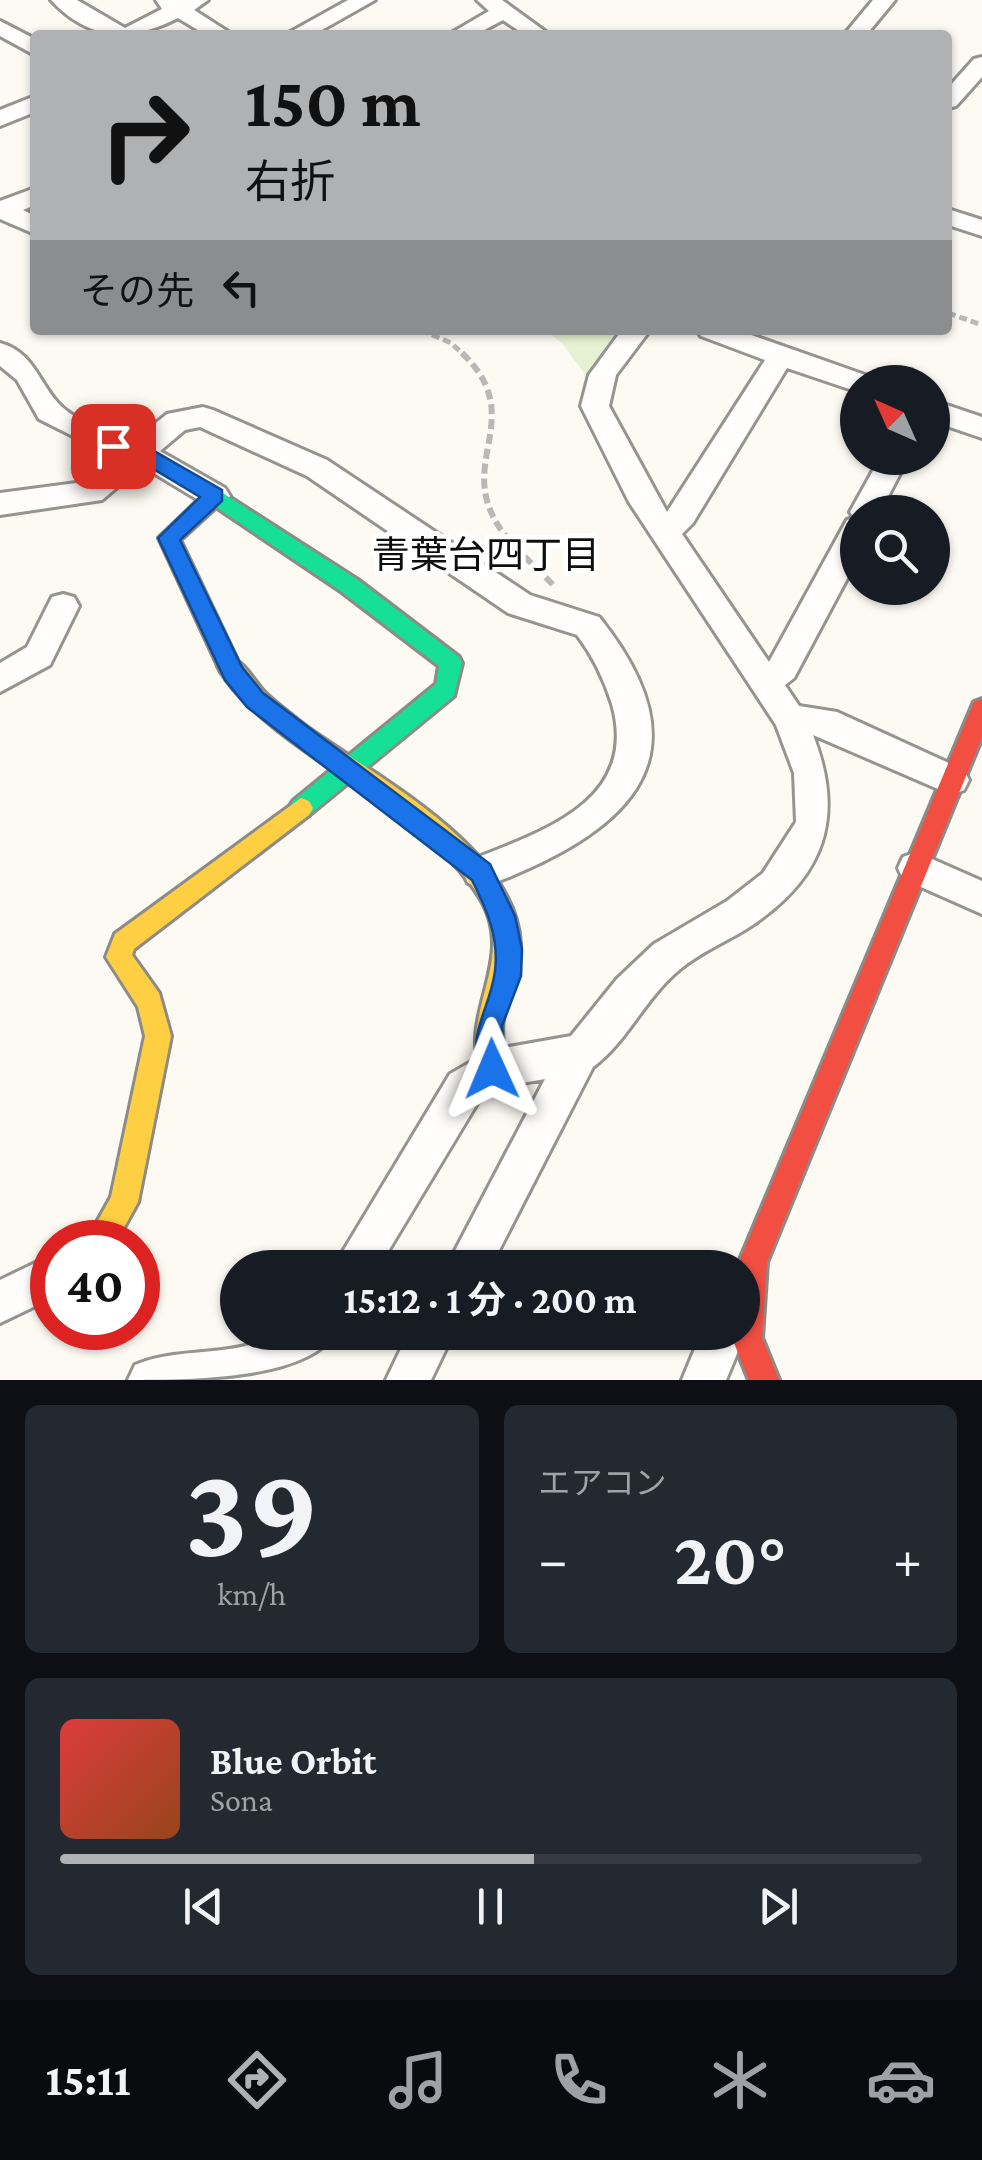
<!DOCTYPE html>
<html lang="ja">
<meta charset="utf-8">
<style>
body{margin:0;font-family:"Crimson Pro","Noto Sans JP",serif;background:#242831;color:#f1f3f6;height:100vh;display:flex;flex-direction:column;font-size:38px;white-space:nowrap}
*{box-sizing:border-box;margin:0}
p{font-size:32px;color:#9ea1a6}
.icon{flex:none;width:55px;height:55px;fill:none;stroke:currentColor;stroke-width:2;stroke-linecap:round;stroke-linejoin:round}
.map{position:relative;height:1380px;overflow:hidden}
.side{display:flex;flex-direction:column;gap:25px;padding:25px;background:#0d0f14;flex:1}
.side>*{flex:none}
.guide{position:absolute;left:30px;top:30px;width:922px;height:305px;border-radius:10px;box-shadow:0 2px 8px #0004;background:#b0b1b2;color:#111;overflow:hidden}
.needle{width:65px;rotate:315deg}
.fabs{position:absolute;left:840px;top:365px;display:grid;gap:20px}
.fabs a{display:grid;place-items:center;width:110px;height:110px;border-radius:50%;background:#171b24;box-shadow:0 2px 8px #0004;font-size:50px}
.speed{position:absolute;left:30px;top:1220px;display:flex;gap:20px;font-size:50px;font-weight:700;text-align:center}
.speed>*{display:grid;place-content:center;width:130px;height:130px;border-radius:50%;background:#171b24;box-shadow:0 2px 8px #0004;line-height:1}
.speed .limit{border:15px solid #d22;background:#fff;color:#111}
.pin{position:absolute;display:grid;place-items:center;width:85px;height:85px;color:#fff;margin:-42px;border-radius:20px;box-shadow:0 5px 15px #0006}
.me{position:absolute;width:110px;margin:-55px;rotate:359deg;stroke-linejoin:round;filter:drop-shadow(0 0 8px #0008)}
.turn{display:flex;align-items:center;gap:35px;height:210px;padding:0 50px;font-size:45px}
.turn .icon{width:130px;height:130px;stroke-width:2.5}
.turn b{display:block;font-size:70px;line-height:85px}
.then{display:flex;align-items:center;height:95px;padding:0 50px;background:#0003;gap:20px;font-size:38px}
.big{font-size:75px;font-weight:700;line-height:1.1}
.side .widget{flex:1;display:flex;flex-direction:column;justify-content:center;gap:15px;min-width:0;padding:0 35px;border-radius:15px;background:#242831}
.side .dial{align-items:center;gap:0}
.dial b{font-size:130px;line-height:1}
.song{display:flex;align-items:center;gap:30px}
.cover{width:120px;height:120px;border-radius:15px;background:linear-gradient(135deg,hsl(0 70% 55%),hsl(20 70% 35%))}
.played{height:10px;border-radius:5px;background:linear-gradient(90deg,#b0b1b2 55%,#363941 55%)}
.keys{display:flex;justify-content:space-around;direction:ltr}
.heat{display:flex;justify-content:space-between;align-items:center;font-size:55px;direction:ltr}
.side .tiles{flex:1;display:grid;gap:25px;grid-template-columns:1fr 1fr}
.widget:last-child{grid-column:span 2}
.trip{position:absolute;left:220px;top:1250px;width:540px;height:100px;border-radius:50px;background:#171b24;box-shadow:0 2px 8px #0004;font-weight:700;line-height:100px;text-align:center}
.tab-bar{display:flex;height:160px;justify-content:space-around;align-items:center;background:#090b0e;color:#9ea1a6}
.tab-bar .icon{width:70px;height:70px}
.tab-bar .selected{color:#b0b1b2}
.tab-bar b{font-size:45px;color:#f1f3f6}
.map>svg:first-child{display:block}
.green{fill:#e5f1d2}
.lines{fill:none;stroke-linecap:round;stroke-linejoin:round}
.street-casing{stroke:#959491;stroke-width:6}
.fast-casing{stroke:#8c8b87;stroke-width:6}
.slow-casing{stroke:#8c8b87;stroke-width:6}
.jam-casing{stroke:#8c8b87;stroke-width:6}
.path-far1{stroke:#b8b8b6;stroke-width:5;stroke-dasharray:8 4;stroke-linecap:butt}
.path{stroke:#b8b8b6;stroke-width:6;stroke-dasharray:10 5;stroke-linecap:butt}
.street{fill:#fffefd;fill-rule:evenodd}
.fast{fill:#16e098;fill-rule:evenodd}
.slow{fill:#ffcf43;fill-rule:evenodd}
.jam{fill:#f24e42;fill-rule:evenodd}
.route{fill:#1a73e8;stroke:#114b97;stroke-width:2.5}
.labels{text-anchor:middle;stroke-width:10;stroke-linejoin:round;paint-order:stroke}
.neighbourhood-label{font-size:38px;fill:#0e0e0e;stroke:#fff}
</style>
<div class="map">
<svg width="982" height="1380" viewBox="0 0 982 1380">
<rect width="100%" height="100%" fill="#fcfaf2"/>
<path class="green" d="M545,330H625L590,381L562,343Z"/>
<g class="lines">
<defs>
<path id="street" d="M51,0H77L125,28L162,9L156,0H208L194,10L233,35H206L178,18C131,42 89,41 51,0Z
M348,0H375L313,35H285Z
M477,0H502L550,35H525L503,20L475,35H448L489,11Z
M873,0H895L866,35H844Z
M0,21L35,39V55L0,36Z
M982,57V77L956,106L948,108V88L974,59Z
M35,96V112L0,126V110Z
M35,188V205L23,210L35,216V234L0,219V201Z
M948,209L982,220V236L948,225Z
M622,330H650L616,375L609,406L667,512L765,360L701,336L697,330H737L868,376L871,382H858V392L787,368L693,523L682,534L769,662L847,520L854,518L850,512L880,458H908L880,512H858V558L794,678L785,685L799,706L837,712L964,770L969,780L964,790L952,795L813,735C845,817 825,876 751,926C728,941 700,952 679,970C645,998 627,1042 593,1067L490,1268H446L545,1079L499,1087L478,1102L378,1268H333L450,1074L492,1050L571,1036L617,979L654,944L727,901L763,873L796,822L794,773L776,725L629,502L581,406L589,375Z
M0,343C33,352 38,381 58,403C73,420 113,436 135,440L167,414L203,407L213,410L327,460L530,595L599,617C717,764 620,836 481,888L468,883L463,872L468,861C541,832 640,802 612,704C604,679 593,656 577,635L508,613L307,476L200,427L185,430L160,451L225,488L230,496L225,504H205L142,466L102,500L0,515V493L84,482L115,457L39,419L17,380L0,366Z
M932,400L982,417V438L932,421Z
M63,594L74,597L79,606L50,665L0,692V663L27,647L52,597Z
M916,852L982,881V914L903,879L898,868L903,857Z
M52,1255V1298L0,1323V1280Z
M742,1325L746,1332L726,1380H682L702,1332H742Z
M280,1332H336C308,1380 189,1380 128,1380L135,1365C182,1345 234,1360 280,1332Z
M409,1332H454L431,1380H386Z"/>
<path id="fast" d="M215,488L358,580L459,657L462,663L454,696L309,815L301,818L293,815L289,808L293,801L436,684L439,666L342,592L216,507L180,540L240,666L237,672H221L159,538L208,491Z"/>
<path id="slow" d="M229,657C245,662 254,682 266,694C279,706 294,717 308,728C376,777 516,849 520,944C521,970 509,994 503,1019C499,1039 509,1060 501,1078L492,1082L483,1078C455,1012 522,959 477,893C427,818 336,780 269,723C250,707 229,688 218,666L221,660Z
M301,798L309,801L313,808L309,815L134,949L132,955L159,993L171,1036L138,1202L116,1242H86L111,1197L145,1036L138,1007L106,957L115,934Z"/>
<path id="jam" d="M982,699V737L767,1262L762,1338L779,1380H749L732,1338L733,1332H742V1268H738L739,1262L971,709L974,702Z"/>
</defs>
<use href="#street" class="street-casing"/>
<use href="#fast" class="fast-casing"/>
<use href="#slow" class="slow-casing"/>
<use href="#jam" class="jam-casing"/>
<path class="path-far1" d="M948,313L982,325
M421,330L451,343L464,355"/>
<path class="path" d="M462,353C525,413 464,456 492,514C503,540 535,565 554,586"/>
<use href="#street" class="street"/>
<use href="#fast" class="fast"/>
<use href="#slow" class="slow"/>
<use href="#jam" class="jam"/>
</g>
<path class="route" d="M113,439L147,447L222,490V501L180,540L242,667L263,693L490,864L515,916L522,949L521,976L502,1026L506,1069L502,1079L492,1083L483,1079C464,1034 490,1012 495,971C499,937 487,910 472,880L247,707L225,680L158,538L200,497L135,458L106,451L103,446Z"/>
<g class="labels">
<g class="neighbourhood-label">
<text x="486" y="568">青葉台四丁目</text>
</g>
</g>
</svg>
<div class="fabs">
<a><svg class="needle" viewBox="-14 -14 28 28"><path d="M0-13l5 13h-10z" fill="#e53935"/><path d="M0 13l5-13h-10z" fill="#9ea1a6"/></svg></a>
<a><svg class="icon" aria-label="search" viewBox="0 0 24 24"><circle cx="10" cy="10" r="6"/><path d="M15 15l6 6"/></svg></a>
</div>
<div class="speed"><div class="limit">40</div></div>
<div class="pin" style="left:113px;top:446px;background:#d93025"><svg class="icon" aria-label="arrive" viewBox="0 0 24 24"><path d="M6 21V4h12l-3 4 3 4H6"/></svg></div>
<svg class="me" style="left:492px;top:1069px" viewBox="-20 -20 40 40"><path d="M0-17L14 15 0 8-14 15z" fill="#1a73e8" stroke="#fff" stroke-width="4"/></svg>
<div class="trip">15:12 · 1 分 · 200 m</div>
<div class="guide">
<div class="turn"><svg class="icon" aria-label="right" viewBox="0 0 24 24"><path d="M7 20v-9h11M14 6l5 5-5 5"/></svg><div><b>150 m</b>右折</div></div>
<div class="then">その先<svg class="icon" aria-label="left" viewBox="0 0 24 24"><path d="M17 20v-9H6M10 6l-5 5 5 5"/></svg></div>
</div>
</div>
<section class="side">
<div class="tiles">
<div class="widget dial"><b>39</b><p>km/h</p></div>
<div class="widget"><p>エアコン</p>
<div class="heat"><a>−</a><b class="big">20°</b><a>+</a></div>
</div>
<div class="widget">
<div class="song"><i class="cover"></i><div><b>Blue Orbit</b><p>Sona</p></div></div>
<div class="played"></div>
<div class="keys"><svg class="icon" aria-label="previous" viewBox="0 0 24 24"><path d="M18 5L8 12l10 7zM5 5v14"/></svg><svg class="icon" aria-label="pause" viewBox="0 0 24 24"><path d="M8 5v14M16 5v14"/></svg><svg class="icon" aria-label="next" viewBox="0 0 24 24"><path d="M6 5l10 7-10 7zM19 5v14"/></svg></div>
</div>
</div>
</section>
<nav class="tab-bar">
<b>15:11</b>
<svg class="icon selected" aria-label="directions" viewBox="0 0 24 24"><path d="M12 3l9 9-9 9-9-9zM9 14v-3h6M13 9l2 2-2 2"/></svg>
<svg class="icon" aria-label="music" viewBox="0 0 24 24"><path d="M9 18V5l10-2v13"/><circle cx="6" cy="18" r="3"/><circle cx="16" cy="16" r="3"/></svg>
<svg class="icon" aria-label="phone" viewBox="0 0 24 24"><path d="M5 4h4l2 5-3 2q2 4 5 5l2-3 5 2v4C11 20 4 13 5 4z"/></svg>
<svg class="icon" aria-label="climate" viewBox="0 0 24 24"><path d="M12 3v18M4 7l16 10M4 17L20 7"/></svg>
<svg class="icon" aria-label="car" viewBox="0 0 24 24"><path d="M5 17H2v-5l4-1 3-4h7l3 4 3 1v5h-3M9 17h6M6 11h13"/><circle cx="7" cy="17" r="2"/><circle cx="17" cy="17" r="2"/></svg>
</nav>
